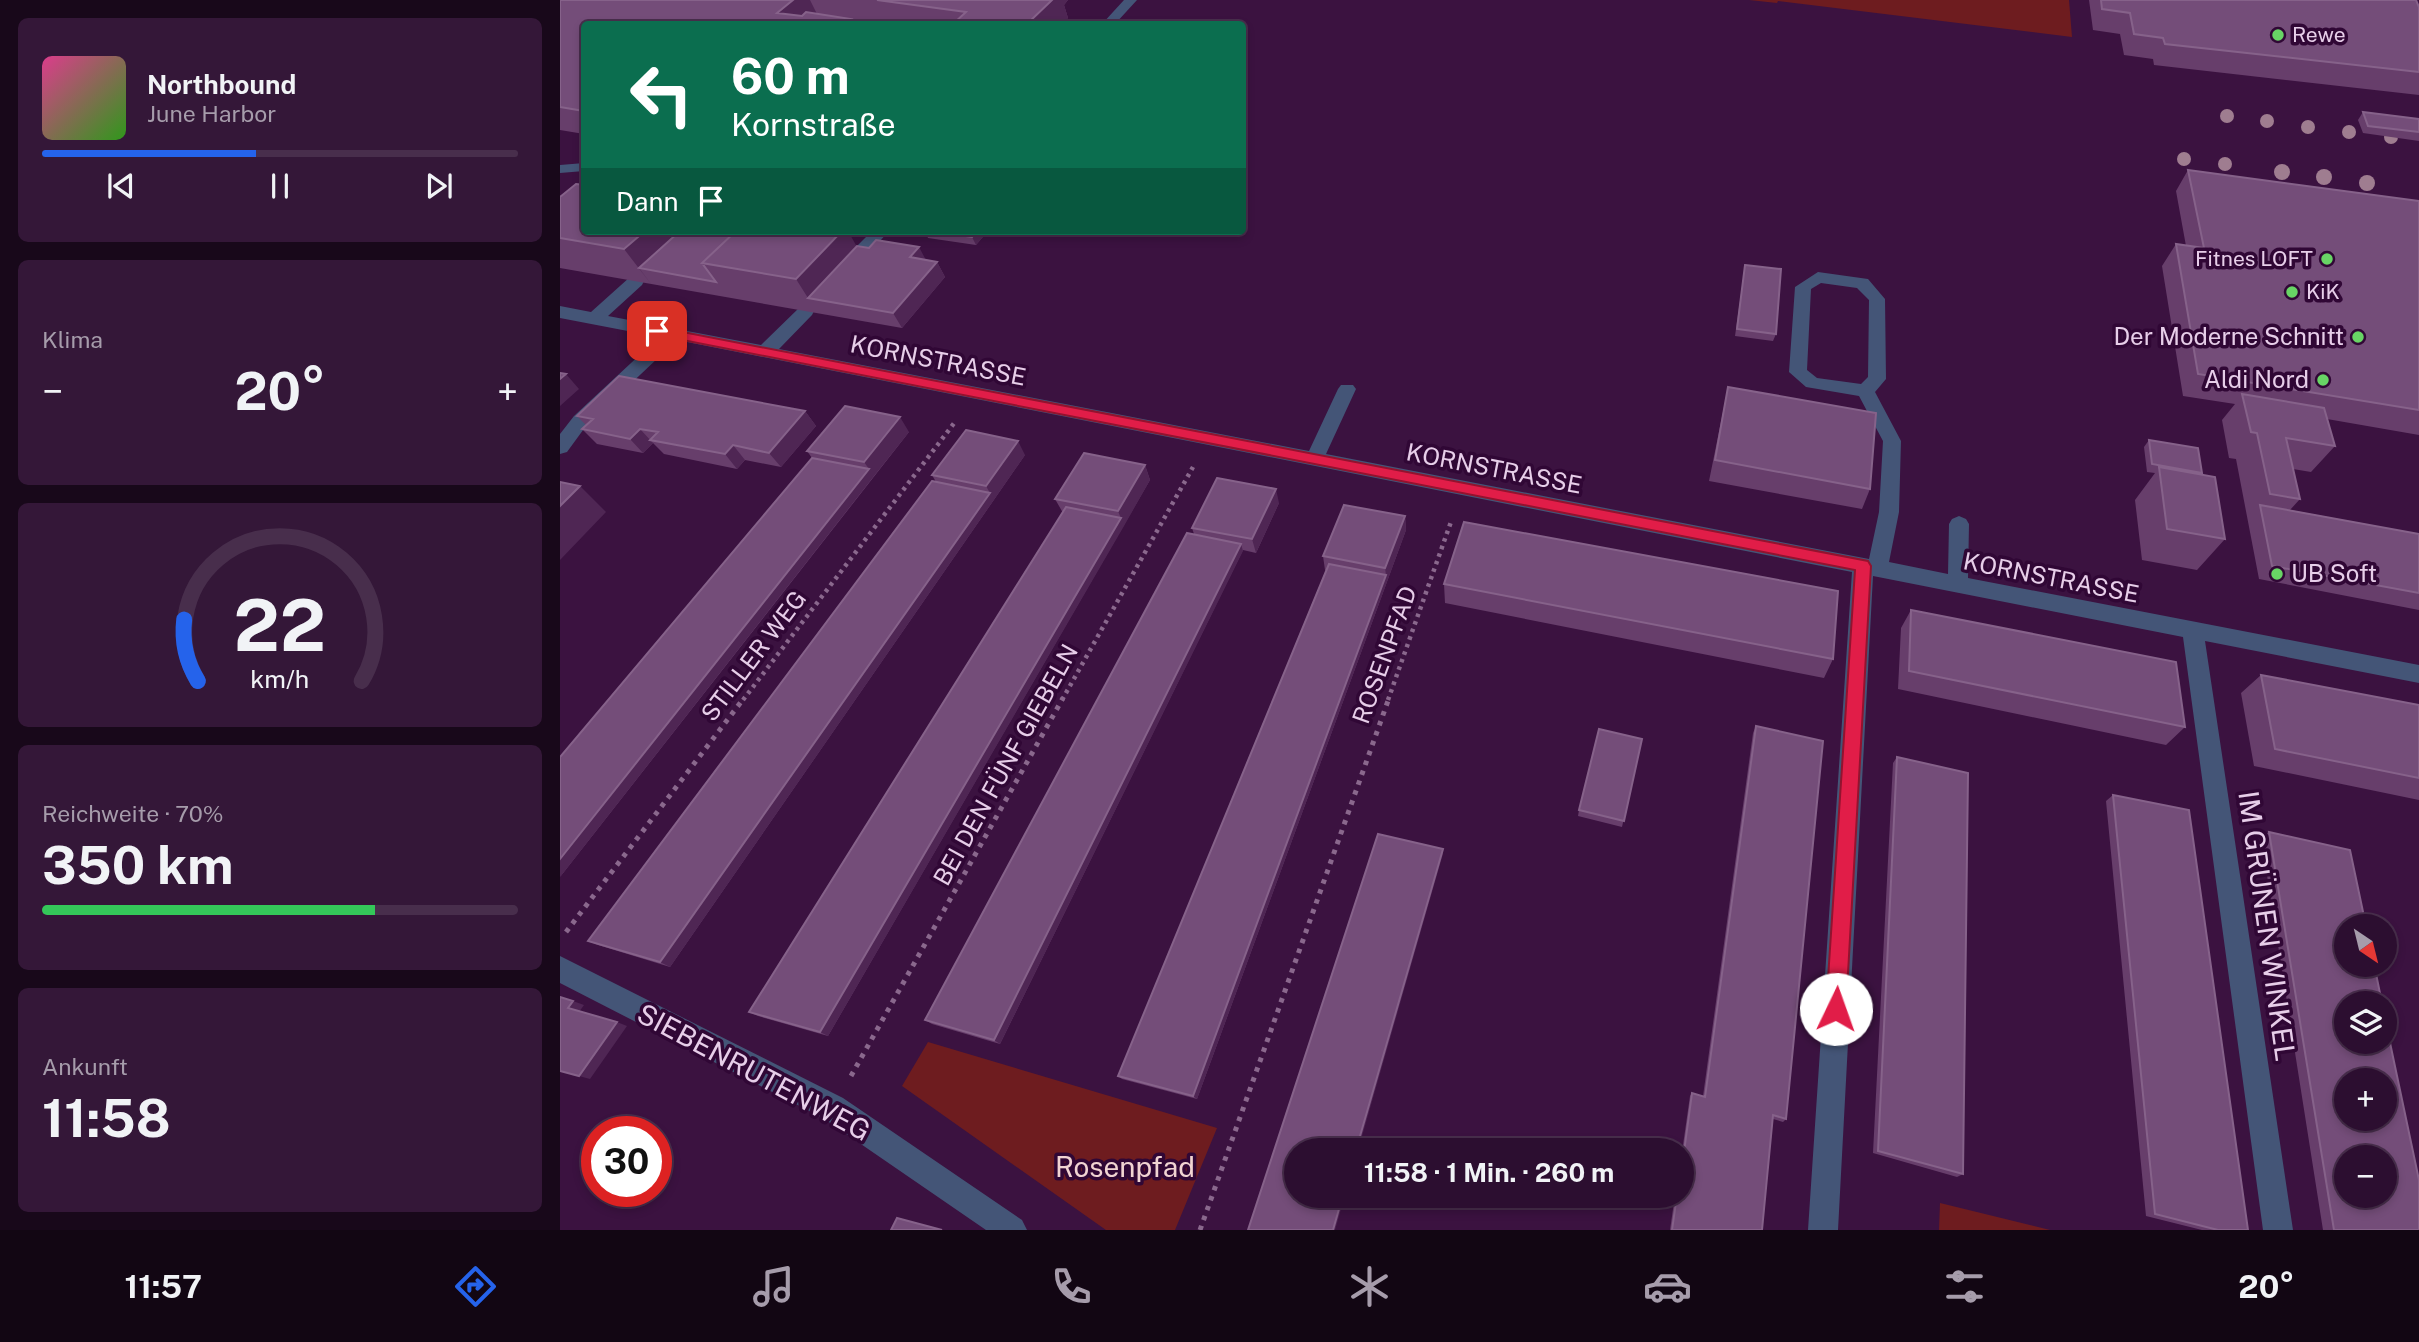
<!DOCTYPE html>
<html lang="de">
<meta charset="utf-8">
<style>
body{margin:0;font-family:"Public Sans",sans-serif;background:#341738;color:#f1f3f6;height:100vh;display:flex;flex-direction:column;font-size:26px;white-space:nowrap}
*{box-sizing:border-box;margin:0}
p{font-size:23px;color:#a69cab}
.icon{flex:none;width:38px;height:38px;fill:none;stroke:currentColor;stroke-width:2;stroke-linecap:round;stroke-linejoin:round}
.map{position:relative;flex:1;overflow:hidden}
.side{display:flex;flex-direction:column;gap:18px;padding:18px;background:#18081a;width:560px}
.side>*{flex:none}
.banner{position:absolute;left:21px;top:21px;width:665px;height:214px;border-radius:7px;box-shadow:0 4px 10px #0003,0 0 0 2px #482e4c;background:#0b6e4f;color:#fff;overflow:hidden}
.needle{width:46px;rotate:145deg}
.controls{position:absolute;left:1774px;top:914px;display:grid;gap:14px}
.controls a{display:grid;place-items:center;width:63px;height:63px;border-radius:50%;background:#2c0e30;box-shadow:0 4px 10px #0003,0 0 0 2px #482e4c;font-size:35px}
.speed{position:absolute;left:21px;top:1116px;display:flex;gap:14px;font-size:35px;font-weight:700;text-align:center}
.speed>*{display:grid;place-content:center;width:91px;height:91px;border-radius:50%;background:#2c0e30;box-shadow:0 4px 10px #0003,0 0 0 2px #482e4c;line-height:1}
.speed .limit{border:10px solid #d22;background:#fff;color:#111}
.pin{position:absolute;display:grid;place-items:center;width:60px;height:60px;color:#fff;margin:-30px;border-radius:14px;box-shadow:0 4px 10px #0006}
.me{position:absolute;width:77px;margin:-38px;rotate:3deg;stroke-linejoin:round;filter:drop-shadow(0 0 5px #0008)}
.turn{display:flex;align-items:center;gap:24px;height:147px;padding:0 35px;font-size:32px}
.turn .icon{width:91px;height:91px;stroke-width:2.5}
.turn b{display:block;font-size:49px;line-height:60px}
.then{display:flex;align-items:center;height:66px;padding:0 35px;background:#0003;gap:14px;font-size:26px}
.big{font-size:52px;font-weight:700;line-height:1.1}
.side .tile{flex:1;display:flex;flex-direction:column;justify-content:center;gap:10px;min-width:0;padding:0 24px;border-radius:10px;background:#341738}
.side .dial{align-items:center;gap:0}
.dial svg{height:182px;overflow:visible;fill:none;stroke:#482e4c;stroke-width:7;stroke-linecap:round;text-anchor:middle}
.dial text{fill:#f1f3f6;stroke:none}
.song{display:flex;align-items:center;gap:21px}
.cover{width:84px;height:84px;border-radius:10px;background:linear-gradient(135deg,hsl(330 70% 55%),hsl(110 70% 35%))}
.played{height:7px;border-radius:4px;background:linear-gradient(90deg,#2563eb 45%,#482e4c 45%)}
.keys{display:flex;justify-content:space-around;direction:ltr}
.heat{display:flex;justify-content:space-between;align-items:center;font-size:38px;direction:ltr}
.charge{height:10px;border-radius:5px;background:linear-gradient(90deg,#34c759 70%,#482e4c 0)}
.trip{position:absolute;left:724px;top:1138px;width:410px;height:70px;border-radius:35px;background:#2c0e30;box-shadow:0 4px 10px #0003,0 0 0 2px #482e4c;font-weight:700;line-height:70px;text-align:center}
.tab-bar{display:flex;height:112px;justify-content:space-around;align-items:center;background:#120613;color:#a69cab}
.tab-bar .icon{width:49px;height:49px}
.tab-bar .current{color:#2563eb}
.tab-bar b{font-size:32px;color:#f1f3f6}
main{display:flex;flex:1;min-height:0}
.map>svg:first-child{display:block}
.green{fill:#6e1c1f}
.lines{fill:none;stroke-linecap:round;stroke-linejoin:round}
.path-far1{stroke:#8a688d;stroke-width:4.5;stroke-dasharray:3.5 4.5;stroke-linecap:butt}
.path{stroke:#8a688d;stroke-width:5;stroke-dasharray:4.5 6;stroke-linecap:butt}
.minor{fill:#457;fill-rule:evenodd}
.tree{fill:#9f7d90}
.wall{fill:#673e6b}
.shaded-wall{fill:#4f2654}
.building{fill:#744d79;stroke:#86628a;stroke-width:2;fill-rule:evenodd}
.route{fill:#e11d48;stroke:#92132f;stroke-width:2}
.poi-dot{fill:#68d465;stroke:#300735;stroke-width:2.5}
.labels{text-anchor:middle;stroke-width:7;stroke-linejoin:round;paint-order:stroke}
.far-poi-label{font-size:21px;fill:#e7cee9;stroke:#300735;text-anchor:start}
.poi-label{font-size:24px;fill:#e7cee9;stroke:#300735;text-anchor:end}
.street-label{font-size:24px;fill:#e7cee9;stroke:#300735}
.near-street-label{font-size:28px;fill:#e7cee9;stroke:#300735}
.near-park-label{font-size:28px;fill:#f1d4d2;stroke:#300735}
</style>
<main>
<section class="side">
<div class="tile">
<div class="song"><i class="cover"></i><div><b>Northbound</b><p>June Harbor</p></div></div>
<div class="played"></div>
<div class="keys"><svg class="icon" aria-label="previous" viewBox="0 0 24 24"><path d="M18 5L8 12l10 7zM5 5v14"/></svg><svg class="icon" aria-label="pause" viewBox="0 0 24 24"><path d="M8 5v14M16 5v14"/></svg><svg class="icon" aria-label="next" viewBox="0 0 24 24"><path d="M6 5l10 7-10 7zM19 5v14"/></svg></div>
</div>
<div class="tile"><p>Klima</p>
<div class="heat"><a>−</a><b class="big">20°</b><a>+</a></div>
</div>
<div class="tile dial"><svg viewBox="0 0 100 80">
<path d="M14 69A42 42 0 1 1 86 69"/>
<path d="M14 69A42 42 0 0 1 8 42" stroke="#2563eb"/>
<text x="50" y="56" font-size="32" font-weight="700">22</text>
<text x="50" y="72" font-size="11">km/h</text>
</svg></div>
<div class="tile"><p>Reichweite · 70%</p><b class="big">350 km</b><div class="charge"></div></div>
<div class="tile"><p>Ankunft</p><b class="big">11:58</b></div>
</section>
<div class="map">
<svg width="1859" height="1230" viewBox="0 0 1859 1230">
<rect width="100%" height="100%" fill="#3b1240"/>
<path class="green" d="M1189,0H1509L1512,37L1218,1L1217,3Z
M368,1042L657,1128L615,1230H546L342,1086Z
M1380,1203L1490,1230H1379Z"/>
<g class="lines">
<path class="path-far1" d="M183,700L395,422
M502,700L633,467
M828,700L892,519"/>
<path class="path" d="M6,932L184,698
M291,1076L503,698
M640,1230L829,698"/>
<path class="minor" d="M564,0H577L555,24H542Z
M24,163V171L0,173V165Z
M312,231H329L300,263H288L286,259L288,255Z
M1258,272L1308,279L1325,299L1326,379L1315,392L1341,441L1339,512L1329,562L1388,574L1389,524L1392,519L1399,516L1406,519L1409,524L1408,578L1859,665V683L1645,641L1733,1230H1703L1623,637L1313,576L1278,1230H1248L1292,572L117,340L26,426L7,452L0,454V434L14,416L99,337L0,318V306L31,312L70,277L76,276L84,281L82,285L48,316L201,345L240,307H252L254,311L252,315L219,349L749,451L778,389L781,385H793L796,389L766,454L1309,559L1319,512L1323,441L1299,396L1246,387L1229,372L1235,287ZM1261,283L1297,288L1309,300L1308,377L1301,384L1257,378L1247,370L1251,289Z
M0,956L283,1098L462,1220L467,1230H426L263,1118L0,983Z"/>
</g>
<g class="tree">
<circle cx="1667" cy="116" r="7"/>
<circle cx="1707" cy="121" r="7"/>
<circle cx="1748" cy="127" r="7"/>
<circle cx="1789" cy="132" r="7"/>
<circle cx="1831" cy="137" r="7"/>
<circle cx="1624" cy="159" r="7"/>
<circle cx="1665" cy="164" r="7"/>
<circle cx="1722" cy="172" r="8"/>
<circle cx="1764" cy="177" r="8"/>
<circle cx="1807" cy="183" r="8"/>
</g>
<path class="wall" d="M0,0H508L504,5L508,18L501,24H319L293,21L24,24V134L0,130Z
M1529,0H1856L1859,7V95L1594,65L1593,59L1564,55L1560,34L1533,30Z
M1803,112L1859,119V141L1803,133L1798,120Z
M1628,170L1859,201V435L1767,419L1775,446L1751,472L1733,469L1740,499L1730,510L1859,534V610L1699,579L1676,459L1669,458L1662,420L1675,404L1623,396L1602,266L1616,244L1626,246L1616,191Z
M0,195L24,231L297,246L377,262L385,277L342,328L0,268Z
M365,231H428L416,245L368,238Z
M1185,265L1216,334L1213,341L1175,336Z
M1168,387L1310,489L1302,509L1149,481Z
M245,411L256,426L221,467L185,460L177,469L104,454L93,443L83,453L37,444L22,429L26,425L17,416Z
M349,432L0,877L252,458L247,451Z
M1589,440L1642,473L1640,474L1665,539L1637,570L1582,560L1575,500L1595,473L1587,472L1584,447Z
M465,455L110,967L38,945L28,941L376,482L372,475Z
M585,465L590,480L268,1036L198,1016L189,1012L503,513L495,499Z
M719,503L696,553L683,550L440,1044L372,1024L365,1020L634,534L632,528Z
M845,516L846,530L637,1099L562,1079L558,1076L766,570H765L763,556Z
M884,584L1273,659L1264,678L885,603Z
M1351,610L1625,727L1606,745L1338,689L1341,628Z
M1701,675L1859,705V800L1694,766L1681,693Z
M1196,726L1226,1119L1223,1122L1213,1119L1202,1230H1110L1115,1195H1122V1152L1130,1096L1132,1093L1143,1096L1193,733Z
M1082,739L1062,827L1018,816L1019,810Z
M1337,757L1403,1174L1397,1177L1313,1153L1333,763Z
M1553,795L1688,1230H1642L1586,1216L1546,801Z
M1709,832L1859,1230H1763L1701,837Z"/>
<path class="shaded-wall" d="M233,0H250L258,16L248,24L217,13Z
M487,0H508L504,5L508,18L501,24H467Z
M291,19L294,24H284Z
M85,231H140L79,268L91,284L64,249Z
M282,231H288L305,261L248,298L236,279Z
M418,231H428L416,245L412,237Z
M359,247L367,262L350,257Z
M377,262L385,277L342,328L333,313Z
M6,374L19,389L0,406V379Z
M245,411L256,426L221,467L209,453Z
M340,417L349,432L314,476L304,462Z
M80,429L93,443L83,453L70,439Z
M458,441L465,455L110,967L100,962L430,493L426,486Z
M173,445L185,460L177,469L165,454Z
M585,465L590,480L564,526L558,511Z
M309,469L314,476L0,877V859Z
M20,486L46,512L0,560V506Z
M716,489L719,503L696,553L692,539Z
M845,516L846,530L637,1099L633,1096L826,575L825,568Z
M561,518L564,526L268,1036L260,1032Z
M681,544L683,551L440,1044L434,1040Z
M883,849V854L798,1150H796Z
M13,1001L24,1005L19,1012L8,1008Z
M57,1022L67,1026L30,1079L19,1076Z
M783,1195H785L775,1230H773Z"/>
<path class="building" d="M0,0H233L217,13L242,16L246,12L291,19L284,24H24V111L0,107Z
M317,0H492L467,24H393L406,12Z
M1541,0H1856L1859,7V72L1605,44L1603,38L1574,34L1570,13L1542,9Z
M1803,112L1859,119V132L1808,126Z
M1628,170L1859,201V410L1638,374L1616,244L1644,248Z
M16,184L24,185V231H85L64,249L0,238V197Z
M120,231H176L142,263L156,282L79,268Z
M176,231H282L236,279L142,263Z
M371,231H418L412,237Z
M316,240L359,247L350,257L377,262L333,313L248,298L297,246L309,248Z
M1185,265L1221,269L1216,334L1177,329Z
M0,373L6,374L0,379Z
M59,376L245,411L209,453L173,445L165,454L90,440L98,432L80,429L70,439L22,429L33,419L17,416Z
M1168,387L1316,413L1310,489L1155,460Z
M1682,394L1764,408L1775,446L1726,438L1740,499L1710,494L1697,433L1691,432Z
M285,406L340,417L304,462L247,451Z
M406,430L458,441L426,486L372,475Z
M1589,440L1638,448L1642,473L1592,464Z
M524,453L585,465L558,511L495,499Z
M252,458L309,469L0,859V757Z
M1599,467L1655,477L1665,539L1607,529Z
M657,478L716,489L692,539L632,528Z
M372,481L430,493L100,962L28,941Z
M0,482L20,486L0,506Z
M784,505L845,516L825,568L763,556Z
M1700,505L1859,534V593L1712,566Z
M506,507L561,518L260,1032L189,1012Z
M904,522L1278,591L1273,659L884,584Z
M627,533L681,544L434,1040L365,1020Z
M769,564L826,575L633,1096L558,1076Z
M1351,610L1616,662L1625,727L1349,671Z
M1701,675L1859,705V778L1715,749Z
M1196,726L1263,741L1226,1119L1213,1115L1202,1230H1112L1117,1195H1122V1166L1132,1093L1145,1097Z
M1039,729L1082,739L1064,821L1019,810Z
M1337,757L1408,773L1403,1174L1318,1151Z
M1553,795L1629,810L1688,1230H1658L1595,1214Z
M1709,832L1790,850L1806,926H1787V964H1814L1822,1003H1787V1041H1825V1019L1859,1180V1230H1774ZM1787,1080H1825V1118H1787ZM1787,1157H1825V1195H1787Z
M818,834L883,849L796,1150H737V1195H783L773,1230H688Z
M0,997L13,1001L8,1008L57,1022L19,1076L0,1071Z
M337,1218L382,1230H331Z"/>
<path class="route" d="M97,327L1308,561L1311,566L1286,1009L1284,1016L1276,1019L1269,1016L1266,1009L1295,570L92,334L90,331Z"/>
<g class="poi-dot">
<circle cx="1718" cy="35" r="7"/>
<circle cx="1767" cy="259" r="7"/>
<circle cx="1732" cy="292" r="7"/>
<circle cx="1798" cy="337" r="7"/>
<circle cx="1763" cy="380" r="7"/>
<circle cx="1717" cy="574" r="7"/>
</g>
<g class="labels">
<g class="far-poi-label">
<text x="1732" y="42">Rewe</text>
<text x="1753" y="266" text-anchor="end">Fitnes LOFT</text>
<text x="1746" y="299">KiK</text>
</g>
<g class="poi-label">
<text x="1784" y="345">Der Moderne Schnitt</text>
<text x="1749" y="388">Aldi Nord</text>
<text x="1731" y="582" text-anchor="start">UB Soft</text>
</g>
<g class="street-label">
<text transform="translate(378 361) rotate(11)" y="8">KORNSTRASSE</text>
<text transform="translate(934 469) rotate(11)" y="8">KORNSTRASSE</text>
<text transform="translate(1491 578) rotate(11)" y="8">KORNSTRASSE</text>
<text transform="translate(825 655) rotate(-70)" y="8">ROSENPFAD</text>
<text transform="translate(194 656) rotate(-53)" y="8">STILLER WEG</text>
<text transform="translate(446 765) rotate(-61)" y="8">BEI DEN FÜNF GIEBELN</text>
</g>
<g class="near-street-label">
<text transform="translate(1707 926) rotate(82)" y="10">IM GRÜNEN WINKEL</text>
<text transform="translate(194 1072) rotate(28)" y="10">SIEBENRUTENWEG</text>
</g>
<g class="near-park-label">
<text x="565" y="1177">Rosenpfad</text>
</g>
</g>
</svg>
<div class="controls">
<a><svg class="needle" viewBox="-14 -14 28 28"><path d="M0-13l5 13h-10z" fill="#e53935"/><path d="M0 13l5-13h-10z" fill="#a69cab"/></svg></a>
<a><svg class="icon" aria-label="layers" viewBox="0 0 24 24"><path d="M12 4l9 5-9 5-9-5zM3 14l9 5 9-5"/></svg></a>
<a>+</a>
<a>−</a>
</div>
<div class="speed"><div class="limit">30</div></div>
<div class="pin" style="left:97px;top:331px;background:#d93025"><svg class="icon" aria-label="arrive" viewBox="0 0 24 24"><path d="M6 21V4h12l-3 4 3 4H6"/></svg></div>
<svg class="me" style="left:1276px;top:1009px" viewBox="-20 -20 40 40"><circle r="19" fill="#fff"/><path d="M0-13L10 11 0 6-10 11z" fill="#e11d48"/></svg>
<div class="trip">11:58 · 1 Min. · 260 m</div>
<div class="banner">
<div class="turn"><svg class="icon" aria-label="left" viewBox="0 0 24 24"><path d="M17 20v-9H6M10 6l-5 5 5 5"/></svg><div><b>60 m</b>Kornstraße</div></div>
<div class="then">Dann<svg class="icon" aria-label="arrive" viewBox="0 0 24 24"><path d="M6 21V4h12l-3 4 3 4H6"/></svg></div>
</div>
</div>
</main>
<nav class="tab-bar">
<b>11:57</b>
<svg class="icon current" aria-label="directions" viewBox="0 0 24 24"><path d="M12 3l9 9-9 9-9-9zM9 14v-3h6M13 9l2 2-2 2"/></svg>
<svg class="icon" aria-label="music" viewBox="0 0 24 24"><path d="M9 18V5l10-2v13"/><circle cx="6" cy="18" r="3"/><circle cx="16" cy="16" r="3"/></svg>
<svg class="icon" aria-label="phone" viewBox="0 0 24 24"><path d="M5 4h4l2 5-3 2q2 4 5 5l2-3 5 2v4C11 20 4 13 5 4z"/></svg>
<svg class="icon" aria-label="climate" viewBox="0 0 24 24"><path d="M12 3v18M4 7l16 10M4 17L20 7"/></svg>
<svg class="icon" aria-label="car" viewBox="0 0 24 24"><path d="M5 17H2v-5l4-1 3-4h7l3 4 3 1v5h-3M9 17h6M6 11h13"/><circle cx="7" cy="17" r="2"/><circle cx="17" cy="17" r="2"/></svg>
<svg class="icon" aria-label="filters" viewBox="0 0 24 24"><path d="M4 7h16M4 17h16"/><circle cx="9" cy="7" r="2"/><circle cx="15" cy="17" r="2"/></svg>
<b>20°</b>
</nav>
